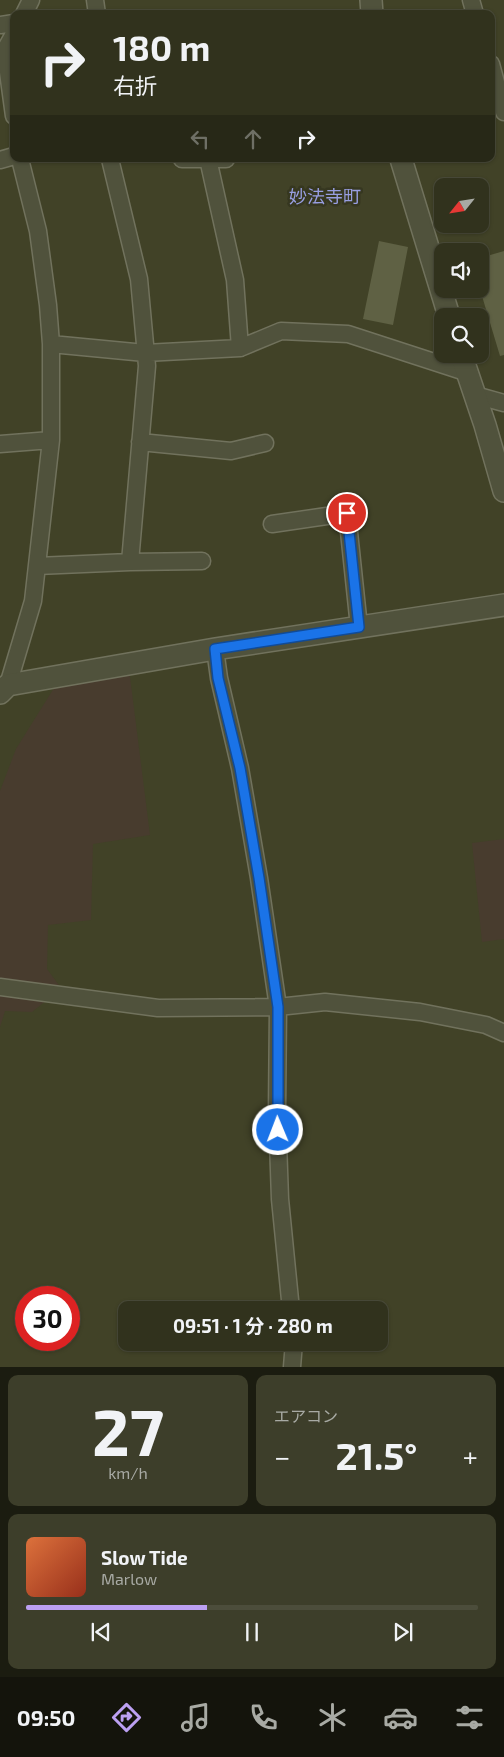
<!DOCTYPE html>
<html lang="ja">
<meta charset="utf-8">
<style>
body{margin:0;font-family:"Exo 2","Noto Sans JP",sans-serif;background:#3d3e2a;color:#f1f3f6;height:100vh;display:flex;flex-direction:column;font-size:19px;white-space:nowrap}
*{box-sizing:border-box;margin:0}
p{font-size:16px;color:#a8aaa4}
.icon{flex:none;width:28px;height:28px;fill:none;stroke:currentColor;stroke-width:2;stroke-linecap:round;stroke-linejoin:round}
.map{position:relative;height:1367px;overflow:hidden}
.sheet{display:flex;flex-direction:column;gap:8px;padding:8px;background:#1b1c10;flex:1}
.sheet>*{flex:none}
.guide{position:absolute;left:10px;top:10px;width:485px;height:152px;border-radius:10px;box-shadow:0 1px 4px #0004,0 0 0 1px #4c4d3b;background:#31321d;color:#f1f3f6;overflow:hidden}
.needle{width:32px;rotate:240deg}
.controls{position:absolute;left:434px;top:178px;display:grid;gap:10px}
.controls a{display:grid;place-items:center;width:55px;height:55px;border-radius:10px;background:#31321d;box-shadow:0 1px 4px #0004,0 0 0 1px #4c4d3b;font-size:25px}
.speed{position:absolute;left:15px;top:1286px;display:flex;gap:10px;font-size:25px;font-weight:700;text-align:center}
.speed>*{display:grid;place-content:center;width:65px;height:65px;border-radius:50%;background:#31321d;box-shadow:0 1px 4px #0004,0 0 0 1px #4c4d3b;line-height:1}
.speed .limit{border:8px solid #d22;background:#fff;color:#111}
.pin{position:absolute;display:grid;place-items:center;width:42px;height:42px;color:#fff;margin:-21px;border:2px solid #fff;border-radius:50%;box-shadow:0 1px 5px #0007}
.me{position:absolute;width:55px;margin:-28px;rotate:359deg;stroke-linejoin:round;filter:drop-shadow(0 0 4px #0008)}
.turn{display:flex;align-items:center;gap:18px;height:105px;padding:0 20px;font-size:22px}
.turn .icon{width:65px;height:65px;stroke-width:2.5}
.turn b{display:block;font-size:35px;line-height:42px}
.lanes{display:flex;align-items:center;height:48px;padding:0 20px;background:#0003;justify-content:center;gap:25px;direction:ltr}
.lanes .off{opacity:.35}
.big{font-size:38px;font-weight:700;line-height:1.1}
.sheet .widget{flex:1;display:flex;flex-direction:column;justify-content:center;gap:8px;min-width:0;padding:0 18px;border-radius:10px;background:#3d3e2a}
.sheet .dial{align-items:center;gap:0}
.dial b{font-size:65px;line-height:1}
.song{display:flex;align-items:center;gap:15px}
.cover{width:60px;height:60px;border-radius:8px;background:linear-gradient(135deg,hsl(20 70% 55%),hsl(10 70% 35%))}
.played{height:5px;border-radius:2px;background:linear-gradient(90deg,#bca0f2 40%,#4c4d3b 40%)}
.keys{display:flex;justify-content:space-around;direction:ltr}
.heat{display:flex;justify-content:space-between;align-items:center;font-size:28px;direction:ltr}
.sheet .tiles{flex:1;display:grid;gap:8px;grid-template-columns:1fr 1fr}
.widget:last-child{grid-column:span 2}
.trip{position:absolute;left:118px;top:1301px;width:270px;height:50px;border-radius:10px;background:#31321d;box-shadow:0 1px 4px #0004,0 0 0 1px #4c4d3b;font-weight:700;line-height:50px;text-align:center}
.menu{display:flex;height:80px;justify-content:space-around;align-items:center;background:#14140c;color:#a8aaa4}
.menu .icon{width:35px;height:35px}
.menu .current{color:#bca0f2}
.menu b{font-size:22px;color:#f1f3f6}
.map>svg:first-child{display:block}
.green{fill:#483c2e}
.building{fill:#5f6144}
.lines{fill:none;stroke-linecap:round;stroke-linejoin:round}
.minor-casing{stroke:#71725d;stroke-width:19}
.tertiary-casing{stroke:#71725d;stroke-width:24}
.minor{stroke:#50523c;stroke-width:16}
.tertiary{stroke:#50523c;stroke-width:21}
.route-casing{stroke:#114b97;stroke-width:12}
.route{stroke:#1a73e8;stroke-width:9}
.labels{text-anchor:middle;stroke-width:5;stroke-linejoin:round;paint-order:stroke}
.quarter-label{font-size:18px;fill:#989ee1;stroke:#363720}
</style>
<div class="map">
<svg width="504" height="1367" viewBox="0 0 504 1367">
<rect width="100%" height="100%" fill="#414227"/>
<path class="green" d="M129,669L150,835L93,844L91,920L48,925L47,969L61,988L0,983V791L16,749L59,680Z
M504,839V939L482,942L472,843Z
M0,987L53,995L32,1012L5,1011L0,1027Z"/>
<path class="building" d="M379,241L408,247L393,325L363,319Z
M504,251V355L500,356L482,296H480V258Z"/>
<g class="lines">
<defs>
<path id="minor" d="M95,0L97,14
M471,0L475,14
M24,14L31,0
M0,25L14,23
M14,34L5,50L14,116
M491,64L504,112
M182,159H226
M208,159L235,280L240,348
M0,160L14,156
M51,344L145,353L240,348L281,331L348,334L468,373
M475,395L504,403
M140,442L231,451L265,443
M0,444L51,440
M272,524L347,513L359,627
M130,562L202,561
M37,566L130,562L147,366L139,279L110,159
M215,649L219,678L240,768L259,878L278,1007L277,1113L280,1199L291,1310
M8,685L33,601L51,440V344L48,305L38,231L20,159
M0,987L158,1008L278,1007L325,1002L420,1012L486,1025L504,1033
M292,1367L294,1342"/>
<path id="tertiary" d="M371,0L372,14
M401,159L449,316
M461,354L485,425L504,491
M0,693L8,685L215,649L504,605"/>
</defs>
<use href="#minor" class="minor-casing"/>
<use href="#tertiary" class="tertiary-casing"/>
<use href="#minor" class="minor"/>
<use href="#tertiary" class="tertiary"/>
</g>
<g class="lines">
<defs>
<path id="route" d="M278,1130V1007L259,878L240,768L218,678L215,649L359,627L347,513"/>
</defs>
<use href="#route" class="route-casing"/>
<use href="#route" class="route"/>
</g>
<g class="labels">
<g class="quarter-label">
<text x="325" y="203">妙法寺町</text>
</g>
</g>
</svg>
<div class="controls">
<a><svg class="needle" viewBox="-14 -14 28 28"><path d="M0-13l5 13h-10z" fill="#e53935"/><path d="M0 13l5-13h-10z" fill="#a8aaa4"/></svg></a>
<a><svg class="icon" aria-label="sound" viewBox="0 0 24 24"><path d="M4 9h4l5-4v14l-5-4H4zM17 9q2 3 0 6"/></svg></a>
<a><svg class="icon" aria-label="search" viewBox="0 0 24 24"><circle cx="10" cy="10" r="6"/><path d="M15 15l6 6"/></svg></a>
</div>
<div class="speed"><div class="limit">30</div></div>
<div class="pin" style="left:347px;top:513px;background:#d93025"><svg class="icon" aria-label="arrive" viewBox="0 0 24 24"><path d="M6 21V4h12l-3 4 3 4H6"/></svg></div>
<svg class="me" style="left:278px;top:1130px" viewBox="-20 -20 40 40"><circle r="17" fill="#1a73e8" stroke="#fff" stroke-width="3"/><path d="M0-11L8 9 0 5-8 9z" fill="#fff"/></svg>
<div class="trip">09:51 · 1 分 · 280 m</div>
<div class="guide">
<div class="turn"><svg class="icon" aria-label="right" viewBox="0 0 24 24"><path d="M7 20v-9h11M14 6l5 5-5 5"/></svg><div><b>180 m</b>右折</div></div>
<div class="lanes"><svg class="icon off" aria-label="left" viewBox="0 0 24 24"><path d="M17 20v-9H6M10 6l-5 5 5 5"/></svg><svg class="icon off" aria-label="ahead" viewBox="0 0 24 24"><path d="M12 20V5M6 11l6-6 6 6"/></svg><svg class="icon" aria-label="right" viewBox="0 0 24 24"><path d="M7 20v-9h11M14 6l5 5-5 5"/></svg></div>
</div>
</div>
<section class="sheet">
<div class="tiles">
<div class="widget dial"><b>27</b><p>km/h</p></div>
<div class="widget"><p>エアコン</p>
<div class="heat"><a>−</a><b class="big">21.5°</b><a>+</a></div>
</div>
<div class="widget">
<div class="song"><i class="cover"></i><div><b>Slow Tide</b><p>Marlow</p></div></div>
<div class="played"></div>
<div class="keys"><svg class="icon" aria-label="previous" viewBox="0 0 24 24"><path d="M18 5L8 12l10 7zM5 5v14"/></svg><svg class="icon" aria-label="pause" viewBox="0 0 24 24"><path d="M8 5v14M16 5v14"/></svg><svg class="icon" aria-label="next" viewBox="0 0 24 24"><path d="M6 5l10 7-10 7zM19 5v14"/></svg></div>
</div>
</div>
</section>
<nav class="menu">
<b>09:50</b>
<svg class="icon current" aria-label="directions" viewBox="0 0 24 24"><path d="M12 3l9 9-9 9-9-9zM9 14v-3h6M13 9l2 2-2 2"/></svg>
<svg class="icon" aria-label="music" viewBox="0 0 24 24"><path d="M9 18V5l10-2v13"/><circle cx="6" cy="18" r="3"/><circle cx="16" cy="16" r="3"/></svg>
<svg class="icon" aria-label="phone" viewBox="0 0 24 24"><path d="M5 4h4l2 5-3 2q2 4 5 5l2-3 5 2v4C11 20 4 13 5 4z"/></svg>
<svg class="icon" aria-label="climate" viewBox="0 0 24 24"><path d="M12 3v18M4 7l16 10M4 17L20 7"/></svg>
<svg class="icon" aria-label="car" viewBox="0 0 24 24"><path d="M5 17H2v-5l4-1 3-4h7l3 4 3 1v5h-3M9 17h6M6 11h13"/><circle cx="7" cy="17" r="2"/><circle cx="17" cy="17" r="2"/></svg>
<svg class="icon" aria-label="filters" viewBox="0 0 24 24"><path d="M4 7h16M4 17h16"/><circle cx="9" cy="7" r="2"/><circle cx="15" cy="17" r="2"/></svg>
</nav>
